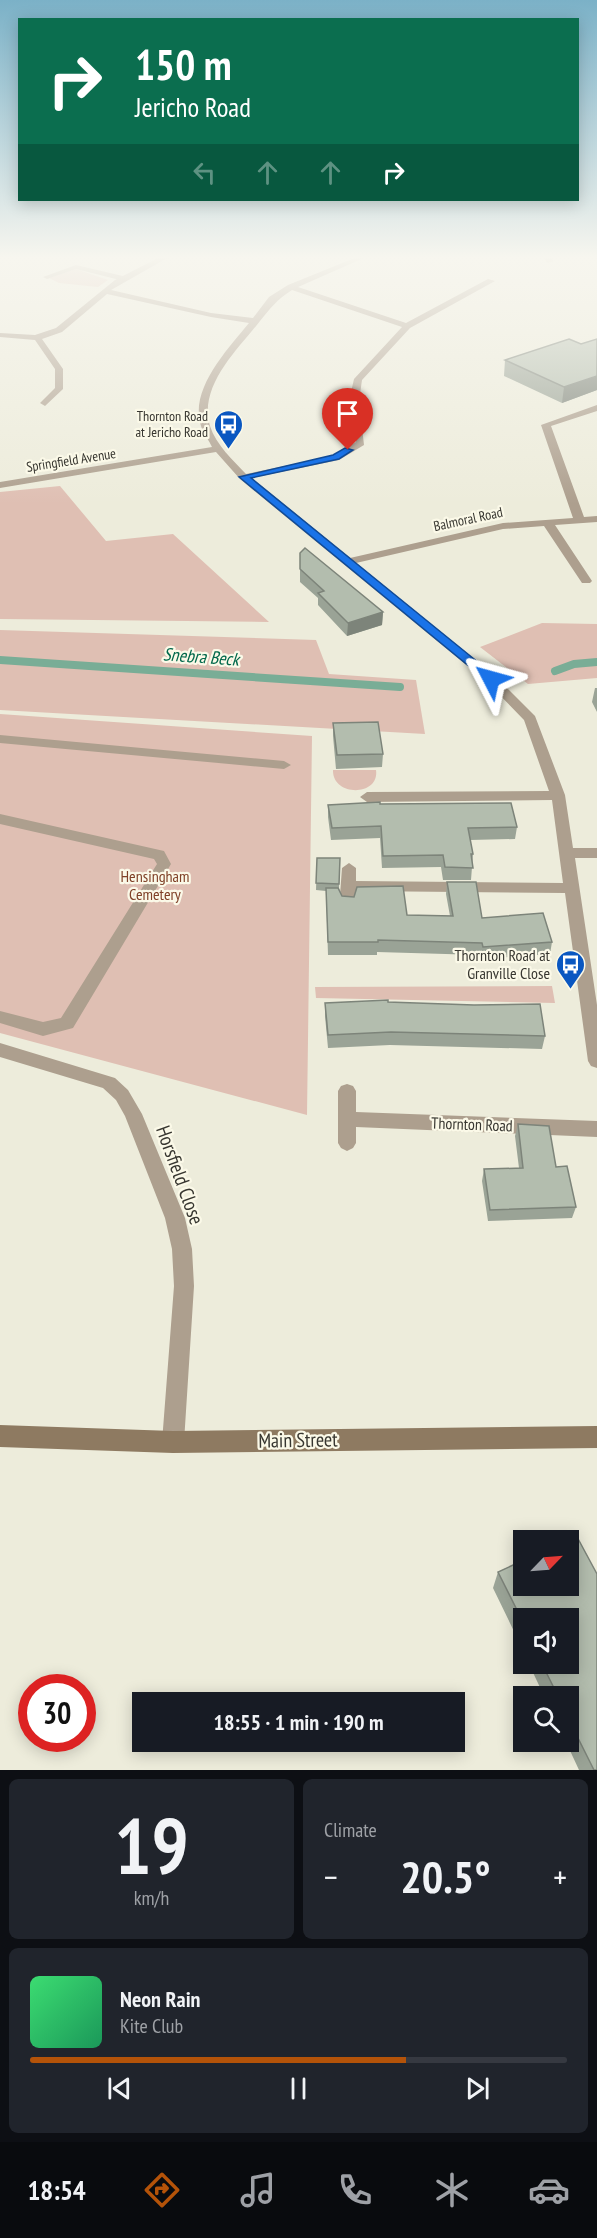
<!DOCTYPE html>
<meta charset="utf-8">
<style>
body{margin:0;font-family:"PT Sans Narrow",sans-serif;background:#20242c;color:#f1f3f6;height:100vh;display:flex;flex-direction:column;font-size:22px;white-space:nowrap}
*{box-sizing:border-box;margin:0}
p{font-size:20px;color:#9ea1a6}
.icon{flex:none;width:33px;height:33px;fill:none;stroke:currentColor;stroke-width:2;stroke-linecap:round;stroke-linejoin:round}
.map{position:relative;height:1770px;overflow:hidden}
.panel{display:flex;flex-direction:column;gap:9px;padding:9px;background:#0d0f14;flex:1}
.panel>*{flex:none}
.banner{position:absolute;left:18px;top:18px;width:561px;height:183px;border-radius:0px;box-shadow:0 3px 15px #0003;background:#0b6e4f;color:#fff;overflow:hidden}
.needle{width:39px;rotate:65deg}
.tools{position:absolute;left:513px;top:1530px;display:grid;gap:12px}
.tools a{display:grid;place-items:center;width:66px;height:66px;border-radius:0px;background:#171b24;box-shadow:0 3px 15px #0003;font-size:30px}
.speed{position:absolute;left:18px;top:1674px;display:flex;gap:12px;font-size:30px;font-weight:700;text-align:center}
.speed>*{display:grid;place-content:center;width:78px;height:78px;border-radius:50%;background:#171b24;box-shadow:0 3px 15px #0003;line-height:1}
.speed .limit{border:9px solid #d22;background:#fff;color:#111}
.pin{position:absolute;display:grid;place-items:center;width:51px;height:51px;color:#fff;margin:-62px -26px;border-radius:50% 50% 50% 0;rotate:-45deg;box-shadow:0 0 6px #0007}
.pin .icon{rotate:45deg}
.me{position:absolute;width:66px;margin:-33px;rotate:309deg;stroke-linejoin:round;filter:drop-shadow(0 0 4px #0008)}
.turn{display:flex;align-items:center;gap:21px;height:126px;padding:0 18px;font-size:27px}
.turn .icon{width:78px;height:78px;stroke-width:2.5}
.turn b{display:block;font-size:42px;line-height:51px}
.lanes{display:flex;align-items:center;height:57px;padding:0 18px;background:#0003;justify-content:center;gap:30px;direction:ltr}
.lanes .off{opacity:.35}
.big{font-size:45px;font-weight:700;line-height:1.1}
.panel .widget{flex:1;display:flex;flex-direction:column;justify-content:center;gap:9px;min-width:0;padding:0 21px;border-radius:9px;background:#20242c}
.panel .dial{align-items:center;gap:0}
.dial b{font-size:78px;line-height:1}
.song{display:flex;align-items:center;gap:18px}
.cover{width:72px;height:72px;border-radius:9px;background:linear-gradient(135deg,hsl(140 70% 55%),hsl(150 70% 35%))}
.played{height:6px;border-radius:3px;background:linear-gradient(90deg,#b45309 70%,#363941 70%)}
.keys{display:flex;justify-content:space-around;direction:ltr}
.heat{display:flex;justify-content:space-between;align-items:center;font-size:33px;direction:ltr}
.panel .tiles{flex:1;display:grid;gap:9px;grid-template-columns:1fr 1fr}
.widget:last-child{grid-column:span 2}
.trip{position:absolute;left:132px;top:1692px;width:333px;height:60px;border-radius:0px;background:#171b24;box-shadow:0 3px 15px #0003;font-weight:700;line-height:60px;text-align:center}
.menu{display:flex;height:96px;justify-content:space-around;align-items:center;background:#090b0e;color:#9ea1a6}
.menu .icon{width:42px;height:42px}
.menu .current{color:#b45309}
.menu b{font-size:27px;color:#f1f3f6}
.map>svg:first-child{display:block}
.green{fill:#dfbfb3}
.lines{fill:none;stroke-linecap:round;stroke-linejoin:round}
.stream{stroke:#79ad96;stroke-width:8}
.service{fill:#ad9f8e;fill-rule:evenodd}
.minor{fill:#ad9f8e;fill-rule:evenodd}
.secondary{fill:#8e7a61;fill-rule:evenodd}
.wall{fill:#9aa396}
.shaded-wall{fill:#7d847a}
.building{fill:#b3bdae;stroke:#7d847a;stroke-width:1.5}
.route{fill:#1a73e8;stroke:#114b97;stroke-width:1.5}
.labels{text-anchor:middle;stroke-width:4.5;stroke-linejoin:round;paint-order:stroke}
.far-poi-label{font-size:14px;fill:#373630;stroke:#fbf9e8;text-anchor:end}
.far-street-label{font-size:14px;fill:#373630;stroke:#fbf9e8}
.park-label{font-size:16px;fill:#7f4027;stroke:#fbf9e8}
.poi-label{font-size:16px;fill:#373630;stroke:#fbf9e8;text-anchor:end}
.street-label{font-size:16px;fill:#373630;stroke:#fbf9e8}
.water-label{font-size:18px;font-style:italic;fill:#02684b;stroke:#fbf9e8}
.near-street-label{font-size:20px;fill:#373630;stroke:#fbf9e8}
</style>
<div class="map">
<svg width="597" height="1770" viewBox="0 0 597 1770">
<rect width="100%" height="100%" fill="#edecdb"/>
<path class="green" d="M76,269L108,280L98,287L59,283L49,278Z
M60,486L106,541L173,534L269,622L0,619V492Z
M542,623L597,624V678L528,684L480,647Z
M0,630L316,640L329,674L416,680L425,734L0,710Z
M0,714L312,736L307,1115L0,1033Z
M333,770H376C380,797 332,797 333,770Z
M552,986L555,1003L316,998L315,987Z"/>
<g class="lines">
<path class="stream" d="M0,660L400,687
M555,671L574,664L597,662"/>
<path class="service" d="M76,265L127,277L128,279L124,281L76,269L47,279L43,277Z
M0,735L284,761L291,765L284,769L0,743Z
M0,814L164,851L171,864L73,1028L43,1036L0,1023V1011L43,1022L61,1018L157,864L154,859L0,824Z"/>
<path class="minor" d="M160,257H169L111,290L211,313L253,318L269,297L288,285L357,257H366L298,287L406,323L488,279L495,281L410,328L362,380L359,401L364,445L339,460L252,478L350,558L503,523L573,518L541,425L597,405V411L551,426L584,517L597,516V522L555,525L592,581L590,583H582L544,526L503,529L356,563L495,676L535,716L565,795L573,848H597V858H575L597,1005V1068L591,1066L588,1061L565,893L356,891L353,899H343L340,895L342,868L349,863L356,868V881L563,883L552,800L367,802L360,797L367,792L549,791L524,720L487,682L240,479L216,452L0,488V482L212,447C209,440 203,433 201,426C189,389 228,349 249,323L211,317L107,294L62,332L42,339L63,369V389L45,406L40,403L55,388V369L35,340L0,337V333L35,335L56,328L115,280ZM292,290L402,327L354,379L349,401L356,442L333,456L246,474C233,460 216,445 210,426C198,386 238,349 260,321C271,308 276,300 292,290Z
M543,257H550L554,261L547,263Z
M0,1043L115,1078L128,1090L142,1114L185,1218L192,1249L194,1286L184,1442L181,1450L173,1453L165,1450L162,1442L174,1286L172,1249L165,1218L125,1116L116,1100L103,1088L0,1057Z
M347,1084L353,1086L356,1091V1112L597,1121V1137L356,1127V1143L353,1148L347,1151L341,1148L338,1143V1091L341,1086Z"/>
<path class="secondary" d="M0,1425L173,1431L597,1426V1448L173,1453L0,1447Z"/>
</g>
<path class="wall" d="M597,339V390L562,403L504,376L505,360L581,344Z
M300,553L383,612L382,625L347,636L318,605V598L300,582Z
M595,688H597V712L592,702Z
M333,723L383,754L382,767L336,769L333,736Z
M380,804L517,827L515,839L470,840L473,854L471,880H443L441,867L382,868L380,838L331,840L328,817V805Z
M317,858H340L339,888L342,896L407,915L450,916L446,894L447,882L482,918L552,942L550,954L481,959L480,955L377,952V955H328L326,891L316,890Z
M388,1002L545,1036L542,1049L390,1045L328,1048L325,1016V1003Z
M518,1124L556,1167L576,1207L572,1218L488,1221L482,1181L484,1169L519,1168L515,1136Z
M576,1535L597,1574V1770H579L566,1742H568V1696H544L529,1664H568V1618H524V1652L493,1588L498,1572L524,1560V1586H568V1540H565Z"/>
<path class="shaded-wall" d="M597,376V390L562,403L564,387Z
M383,612L382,625L347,636L348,623Z"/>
<path class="building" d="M569,339L581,344L597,339V376L564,387L505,360Z
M305,548L383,612L348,623L318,593L324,591L300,569V553Z
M378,722L383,754L337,755L333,723Z
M380,802V804L511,803L517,827L468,828L473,854H471L473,868L445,867L443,855L383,856L381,826L332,828L328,805Z
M317,858H340L339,884L316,883Z
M447,882H476L482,918L543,913L552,942L483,947L482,943L378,940V942H328L326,888H338L342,896L354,897L357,887L403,886L407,915L453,916Z
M388,1000V1002L474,1005L540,1004L545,1036L391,1032L328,1035L325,1003Z
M518,1124L549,1126L556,1167L567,1166L576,1207L490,1210L484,1169L523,1168Z
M576,1535L597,1574V1770H594L568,1718V1696H558L542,1664H568V1618H524V1624L498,1572L524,1560V1586H568V1540H565Z"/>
<linearGradient id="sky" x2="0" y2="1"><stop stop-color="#7bb1c7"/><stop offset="0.51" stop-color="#f7f6ef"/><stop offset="1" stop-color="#f7f6ef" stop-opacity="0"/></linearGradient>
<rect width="597" height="504" fill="url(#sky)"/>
<path class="route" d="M345,448L353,450L339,459L251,478L495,676V681H487L239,477L333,455Z"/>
<defs>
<symbol id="bus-pin" viewBox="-11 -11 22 30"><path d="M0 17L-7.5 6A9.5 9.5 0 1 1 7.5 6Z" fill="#0a57c1" stroke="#fbf9e8"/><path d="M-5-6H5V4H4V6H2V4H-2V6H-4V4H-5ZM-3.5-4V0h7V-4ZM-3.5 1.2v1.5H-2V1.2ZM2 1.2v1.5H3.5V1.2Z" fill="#fff"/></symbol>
</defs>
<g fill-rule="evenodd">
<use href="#bus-pin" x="212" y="408" width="33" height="45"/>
<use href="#bus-pin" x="554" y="948" width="33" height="45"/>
</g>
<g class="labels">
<g class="far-poi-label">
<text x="208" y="421">Thornton Road<tspan x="208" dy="16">at Jericho Road</tspan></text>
</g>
<g class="far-street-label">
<text transform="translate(71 460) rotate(-9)" y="5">Springfield Avenue</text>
<text transform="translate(468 519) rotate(-12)" y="5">Balmoral Road</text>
</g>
<g class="park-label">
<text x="155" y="882">Hensingham<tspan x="155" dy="18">Cemetery</tspan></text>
</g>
<g class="poi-label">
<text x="550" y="961">Thornton Road at<tspan x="550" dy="18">Granville Close</tspan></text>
</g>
<g class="street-label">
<text transform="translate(472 1124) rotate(2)" y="6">Thornton Road</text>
</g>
<g class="water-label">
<text transform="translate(201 657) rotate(4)" y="6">Snebra Beck</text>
</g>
<g class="near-street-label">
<text transform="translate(180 1175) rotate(70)" y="7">Horsfield Close</text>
<text transform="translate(298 1440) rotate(-1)" y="7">Main Street</text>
</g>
</g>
</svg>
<div class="tools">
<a><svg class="needle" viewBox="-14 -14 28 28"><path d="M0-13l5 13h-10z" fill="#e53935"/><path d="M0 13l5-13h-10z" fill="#9ea1a6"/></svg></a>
<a><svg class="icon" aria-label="sound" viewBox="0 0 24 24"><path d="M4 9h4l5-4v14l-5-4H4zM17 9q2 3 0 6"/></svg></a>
<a><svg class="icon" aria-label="search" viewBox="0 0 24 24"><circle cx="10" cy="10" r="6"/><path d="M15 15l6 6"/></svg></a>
</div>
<div class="speed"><div class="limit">30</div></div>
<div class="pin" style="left:348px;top:450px;background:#d93025"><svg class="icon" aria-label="arrive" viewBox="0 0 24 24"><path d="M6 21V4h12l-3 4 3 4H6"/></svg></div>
<svg class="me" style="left:491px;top:679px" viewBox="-20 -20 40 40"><path d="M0-17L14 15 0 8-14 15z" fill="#1a73e8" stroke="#fff" stroke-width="4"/></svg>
<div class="trip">18:55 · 1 min · 190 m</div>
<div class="banner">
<div class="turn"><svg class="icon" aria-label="right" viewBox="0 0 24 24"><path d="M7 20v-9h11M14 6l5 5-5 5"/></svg><div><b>150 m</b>Jericho Road</div></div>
<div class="lanes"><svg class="icon off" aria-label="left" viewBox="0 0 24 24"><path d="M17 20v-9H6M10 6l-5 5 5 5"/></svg><svg class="icon off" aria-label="ahead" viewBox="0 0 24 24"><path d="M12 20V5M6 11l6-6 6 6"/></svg><svg class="icon off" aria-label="ahead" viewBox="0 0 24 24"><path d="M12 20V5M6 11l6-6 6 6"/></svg><svg class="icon" aria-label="right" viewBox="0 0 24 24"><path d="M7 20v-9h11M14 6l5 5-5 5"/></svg></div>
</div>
</div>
<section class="panel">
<div class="tiles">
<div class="widget dial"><b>19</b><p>km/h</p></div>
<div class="widget"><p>Climate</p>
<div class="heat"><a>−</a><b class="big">20.5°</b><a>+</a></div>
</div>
<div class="widget">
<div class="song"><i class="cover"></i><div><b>Neon Rain</b><p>Kite Club</p></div></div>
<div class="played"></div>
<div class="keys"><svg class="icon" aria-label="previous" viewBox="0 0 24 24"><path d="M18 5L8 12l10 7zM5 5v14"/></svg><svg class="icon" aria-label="pause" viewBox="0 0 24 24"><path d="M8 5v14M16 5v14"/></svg><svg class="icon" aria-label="next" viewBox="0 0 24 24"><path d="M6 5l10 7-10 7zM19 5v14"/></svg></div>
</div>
</div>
</section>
<nav class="menu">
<b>18:54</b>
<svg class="icon current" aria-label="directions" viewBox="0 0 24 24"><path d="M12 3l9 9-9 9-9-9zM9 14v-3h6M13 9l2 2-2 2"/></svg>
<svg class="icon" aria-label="music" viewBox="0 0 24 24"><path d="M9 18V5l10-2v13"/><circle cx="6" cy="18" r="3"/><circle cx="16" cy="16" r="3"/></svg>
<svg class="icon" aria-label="phone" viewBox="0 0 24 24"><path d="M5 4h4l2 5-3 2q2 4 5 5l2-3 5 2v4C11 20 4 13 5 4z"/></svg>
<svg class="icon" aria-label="climate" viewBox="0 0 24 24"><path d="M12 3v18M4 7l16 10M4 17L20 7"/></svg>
<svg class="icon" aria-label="car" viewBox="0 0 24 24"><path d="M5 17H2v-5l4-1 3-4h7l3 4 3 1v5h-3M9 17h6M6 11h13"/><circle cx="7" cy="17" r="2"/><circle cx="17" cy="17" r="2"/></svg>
</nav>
